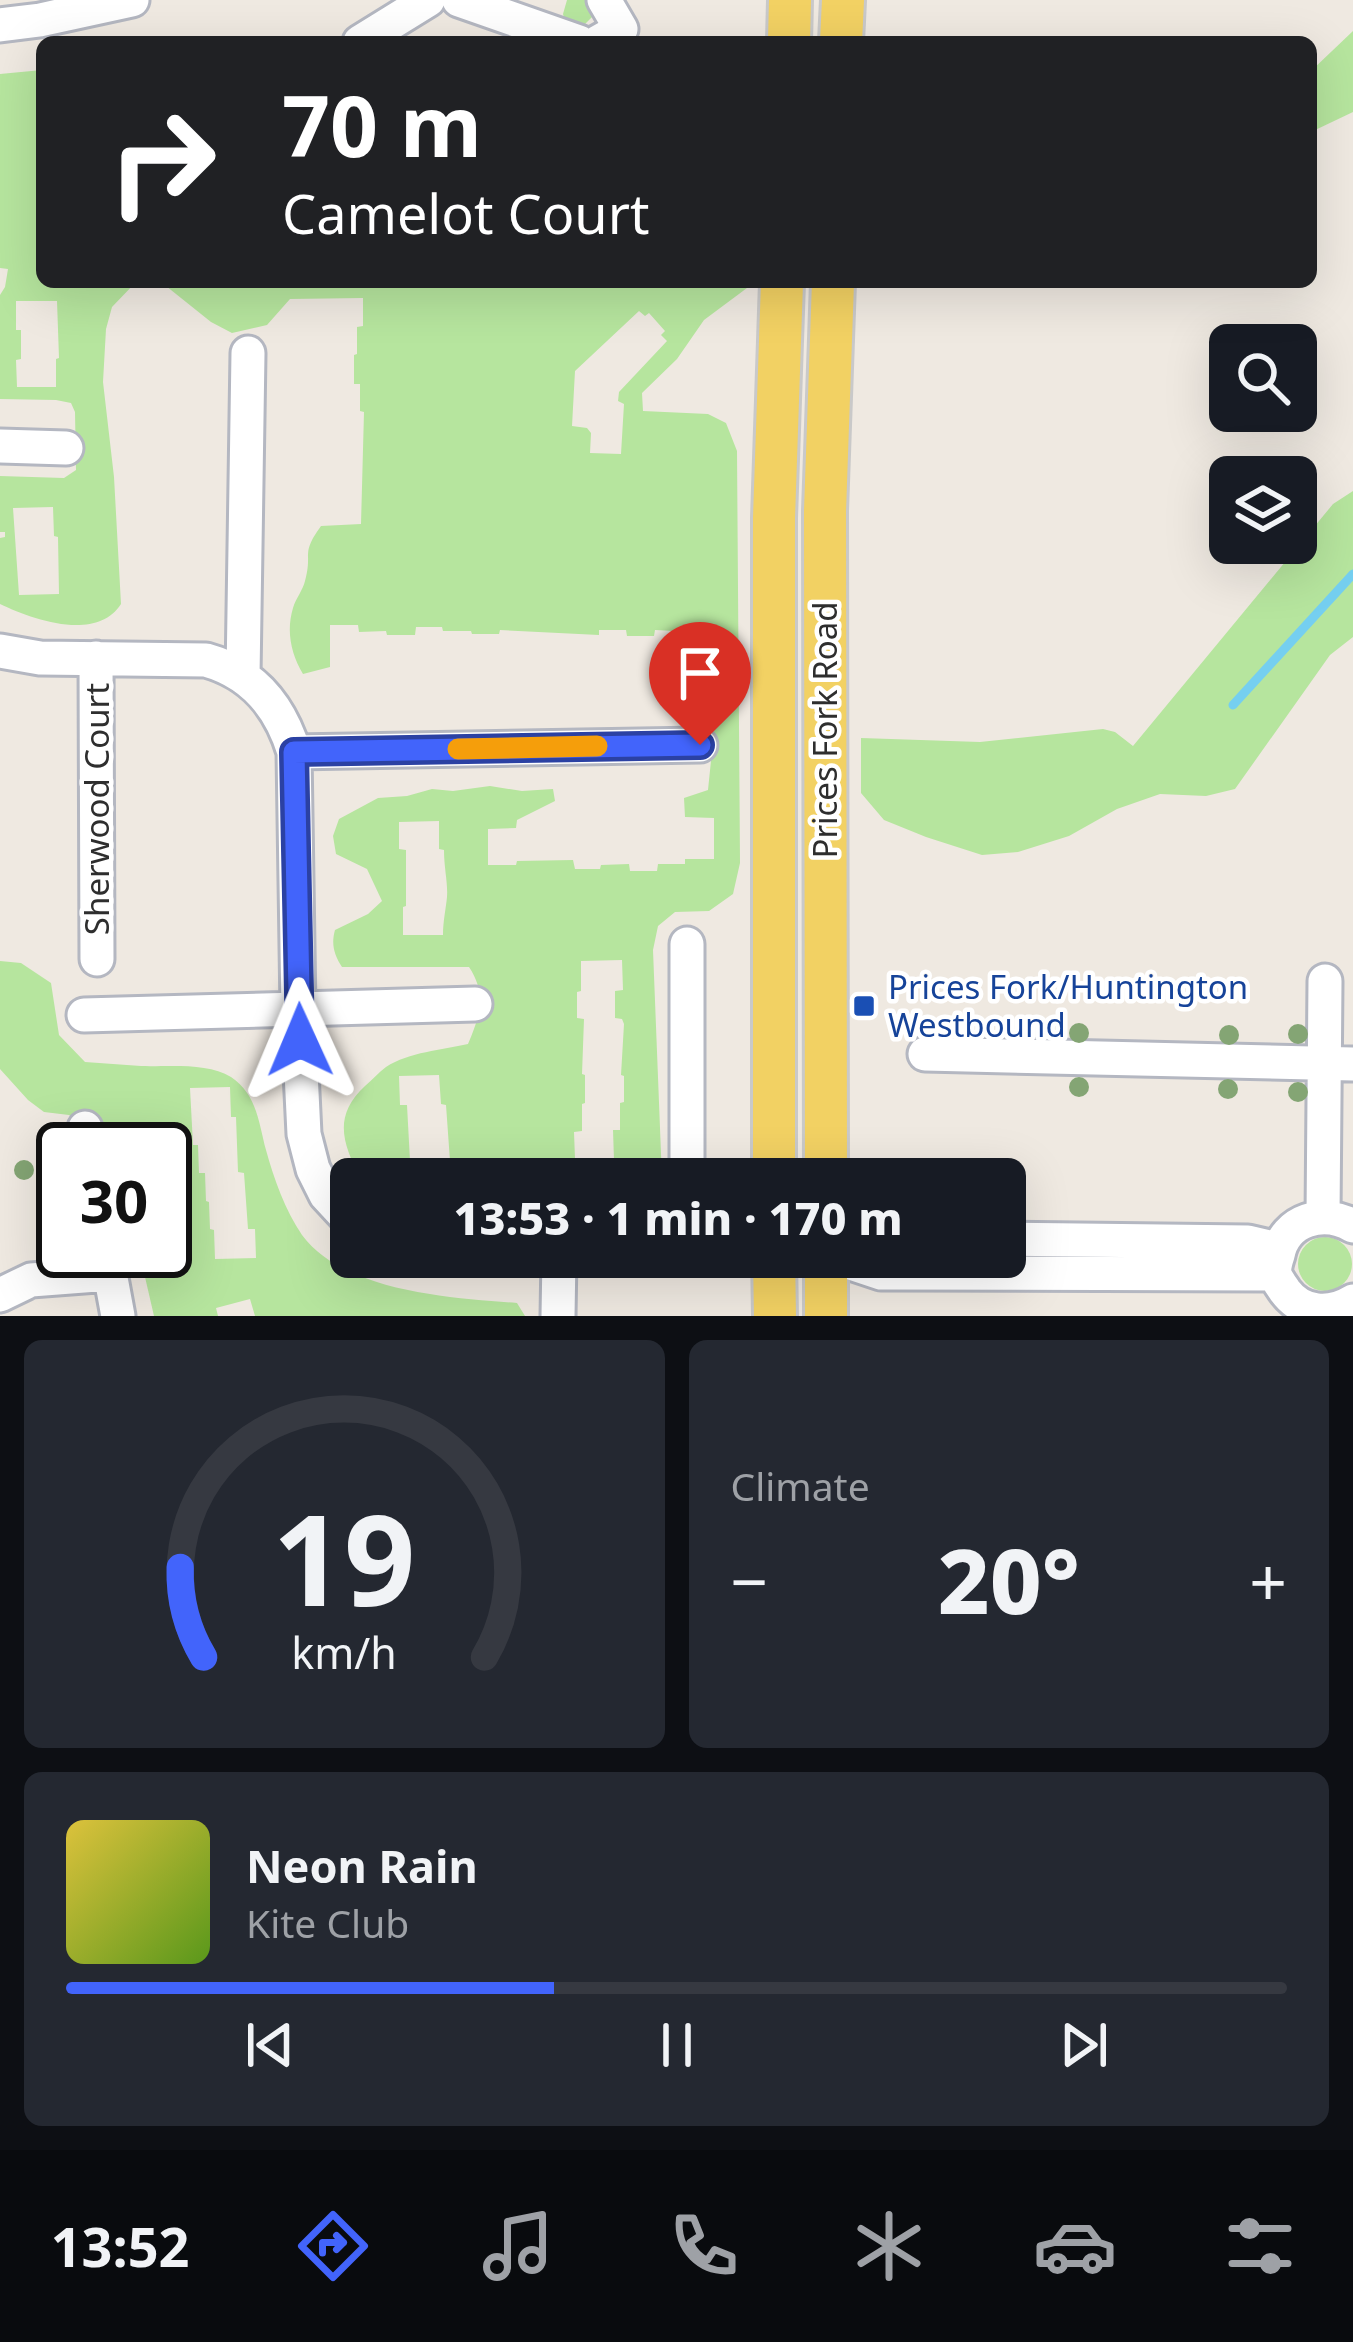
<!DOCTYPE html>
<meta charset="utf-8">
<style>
body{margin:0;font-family:"Noto Sans",sans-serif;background:#242831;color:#f1f3f6;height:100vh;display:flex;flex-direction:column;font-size:45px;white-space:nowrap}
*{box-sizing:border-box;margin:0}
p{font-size:39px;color:#9ea1a6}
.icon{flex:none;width:66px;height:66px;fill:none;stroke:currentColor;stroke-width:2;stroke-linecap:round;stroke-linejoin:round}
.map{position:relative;height:1316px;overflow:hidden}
.side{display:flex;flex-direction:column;gap:24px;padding:24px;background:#0d0f14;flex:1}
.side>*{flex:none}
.guide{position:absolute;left:36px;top:36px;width:1281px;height:252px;border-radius:18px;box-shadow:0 12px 48px #0002;background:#202124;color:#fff;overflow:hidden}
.fabs{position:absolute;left:1209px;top:324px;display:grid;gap:24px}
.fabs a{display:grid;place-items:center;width:108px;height:108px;border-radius:18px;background:#171b24;box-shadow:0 12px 48px #0002;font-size:60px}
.speed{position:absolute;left:36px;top:1122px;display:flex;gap:24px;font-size:60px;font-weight:700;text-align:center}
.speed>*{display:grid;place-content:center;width:156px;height:156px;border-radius:50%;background:#171b24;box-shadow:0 12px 48px #0002;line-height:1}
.speed .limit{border:6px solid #111;border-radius:18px;background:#fff;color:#111}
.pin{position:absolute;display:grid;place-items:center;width:102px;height:102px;color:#fff;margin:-123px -51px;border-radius:50% 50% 50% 0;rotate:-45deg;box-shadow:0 0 12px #0007}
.pin .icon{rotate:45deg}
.me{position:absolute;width:132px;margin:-66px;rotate:359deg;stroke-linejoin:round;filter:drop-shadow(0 0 9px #0008)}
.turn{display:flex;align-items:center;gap:42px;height:252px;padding:0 48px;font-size:54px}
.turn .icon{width:156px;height:156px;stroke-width:2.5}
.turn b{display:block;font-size:84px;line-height:102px}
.big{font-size:90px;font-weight:800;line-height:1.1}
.side .widget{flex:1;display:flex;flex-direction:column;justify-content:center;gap:18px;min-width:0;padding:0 42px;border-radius:18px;background:#242831}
.side .dial{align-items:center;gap:0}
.dial svg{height:312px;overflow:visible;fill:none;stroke:#363941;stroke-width:7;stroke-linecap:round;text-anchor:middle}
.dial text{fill:#f1f3f6;stroke:none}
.song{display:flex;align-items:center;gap:36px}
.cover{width:144px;height:144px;border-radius:18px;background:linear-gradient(135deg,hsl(50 70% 55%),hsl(90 70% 35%))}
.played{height:12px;border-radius:6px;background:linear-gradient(90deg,#4264fb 40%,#363941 40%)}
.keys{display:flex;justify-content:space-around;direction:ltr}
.heat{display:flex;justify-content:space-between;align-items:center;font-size:66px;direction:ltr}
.side .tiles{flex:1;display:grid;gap:24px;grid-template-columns:1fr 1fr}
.widget:last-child{grid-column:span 2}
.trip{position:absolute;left:330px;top:1158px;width:696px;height:120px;border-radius:18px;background:#171b24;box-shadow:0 12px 48px #0002;font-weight:800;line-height:120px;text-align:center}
.tab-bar{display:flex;height:192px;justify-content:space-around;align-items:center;background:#090b0e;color:#9ea1a6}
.tab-bar .icon{width:84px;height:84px}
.tab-bar .selected{color:#4264fb}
.tab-bar b{font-size:54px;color:#f1f3f6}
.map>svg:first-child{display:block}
.green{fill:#b6e59e;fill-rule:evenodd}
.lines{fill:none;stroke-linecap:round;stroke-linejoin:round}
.stream{stroke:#75cff0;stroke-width:9}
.minor-casing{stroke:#b4b7c1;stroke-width:39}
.major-casing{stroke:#c9c9c9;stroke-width:48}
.minor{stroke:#fff;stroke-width:33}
.major{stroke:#f2d163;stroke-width:42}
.tree{fill:#84a574}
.route-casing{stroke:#2b41a3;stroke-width:30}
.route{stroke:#4264fb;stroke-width:21}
.slow{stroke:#f59e0b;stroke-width:21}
.transit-dot{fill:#1a4fb4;stroke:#fff;stroke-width:4.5}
.labels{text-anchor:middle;stroke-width:9;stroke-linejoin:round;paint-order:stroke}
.street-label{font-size:33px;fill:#2e2e2e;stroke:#fff}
.transit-label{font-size:33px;fill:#164399;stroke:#fff;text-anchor:start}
</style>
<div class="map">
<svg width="1353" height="1316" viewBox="0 0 1353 1316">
<rect width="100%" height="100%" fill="#efe9e1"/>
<path class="green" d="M567,0H588L594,15L582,27L565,21L563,14Z
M1353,31V112L1311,132V71Z
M42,70V282H136L112,307L106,329L103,382L114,477L121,604C97,642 33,620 0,604V538L5,537V532H0V476L64,478L76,470L75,412L71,403L56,400L0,399V295L5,287L8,269L0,268V74ZM16,301H57L59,358L56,359V387H17L16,360L21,359V330H16ZM53,507L54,536L58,537L59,594L19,595L13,508Z
M161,282H746L747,288L704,320L677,359L642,393L643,411L708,414L726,423L737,451L740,863L733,894L709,911L675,912L658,926L653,950L662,1179H621V1160H614L613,1130H620V1103L624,1102V1076L621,1075L624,1024L622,1019L615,1018V991L623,990L622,960L581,961V991L577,992V1018L584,1019L582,1074L585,1075V1103L582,1104V1131L574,1132L575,1159L580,1160V1179H456L455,1161H450L446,1105L441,1104L439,1075L399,1076L400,1105H407L410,1161L415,1162V1179H361C342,1143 333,1116 365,1086C372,1080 379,1072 386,1067C409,1052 442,1050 468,1044C480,1016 487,994 469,967H342C334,955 331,944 335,930L368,914L382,901L367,869L336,854L333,836L339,819L378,798L407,796L432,789L453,791L490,786L522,791L553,789L555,801L517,820L516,828L488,829V865H516L517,861L573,860L575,869H600L601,865L629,864L630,871H657L658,864H685V859H714V818L685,817L684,798L708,790L715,722L706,695L712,673V633L655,630L654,636H627L626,630H599V635L500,630L499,634H472L471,631H443L442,627H416L415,635H387L386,631L359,632L358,625H330V667L303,674C291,654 286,631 293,608C296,598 303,590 305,581C313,552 300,555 321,526L361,524L364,412L360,411V384H354V355L357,354V327L363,326V298L290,299L267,325L232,333L211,322ZM639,311L645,316L649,313L665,331L661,335L667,341L619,392L618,401L624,404L621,454L590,453L591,433L587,428L572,426L575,371ZM439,821V849L444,850C444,868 448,883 447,897C446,908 443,921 443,935H403V907L406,906V850L399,849V822Z
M1353,491V637L1330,655L1235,789L1206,796L1160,794L1117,809L1069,836L1018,852L982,855L926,837L884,820L861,793V738L980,742L1103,729L1115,732L1133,746L1333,504Z
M0,961L21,963L51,983L59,1035L85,1062C104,1063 122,1065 141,1066C168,1067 207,1062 231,1077C257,1094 259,1124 266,1150C274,1179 285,1210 302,1235C344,1292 452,1298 517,1303L525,1316H255L250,1299L216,1308L218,1316H154L139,1251H165V1149H117L115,1144L99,1138L69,1115L44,1112L28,1100L0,1069ZM230,1087L231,1117H236L238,1172L244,1173L248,1229H255L256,1258L215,1259L214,1230L210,1229L209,1202L206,1201L205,1173H199L198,1145H193L190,1088Z
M1298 1264a27 27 0 1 1 54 0a27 27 0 1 1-54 0Z"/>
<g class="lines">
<path class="stream" d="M1233,705L1353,574"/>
<defs>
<path id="minor" d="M459,0L579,42
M0,25L40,20L132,0
M360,42L428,0
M598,42L621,29L604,0
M0,446L66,448
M0,651L40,658L206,660C253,673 280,706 294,752L298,1010L304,1134L313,1169L326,1195L351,1222
M96,658L97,959
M243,676L248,353
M294,752L700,745
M84,1015L475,1004
M925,1054L1353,1064
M85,1128L88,1149
M687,1179V944
M1323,1217L1325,981
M1353,1226C1324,1209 1285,1219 1278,1255C1276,1261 1274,1268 1275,1274C1277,1280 1281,1285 1285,1291C1302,1314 1330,1315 1353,1301
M1005,1239L1248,1242L1278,1249
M106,1251L118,1316
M432,1257H557
M833,1257L881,1273L1275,1274
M0,1295L31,1280L110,1274
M558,1316L559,1257"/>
<path id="major" d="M789,42L790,0
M841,42L843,0
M774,1179V518L782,282
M826,1179L825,511L833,282
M774,1257L775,1316
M826,1257V1316"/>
</defs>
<use href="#minor" class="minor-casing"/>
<use href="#major" class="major-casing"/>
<use href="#minor" class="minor"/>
<use href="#major" class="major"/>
</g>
<g class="tree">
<circle cx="1079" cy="1033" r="10"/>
<circle cx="1298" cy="1034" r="10"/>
<circle cx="1229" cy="1035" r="10"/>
<circle cx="1079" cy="1087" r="10"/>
<circle cx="1228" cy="1089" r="10"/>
<circle cx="1298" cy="1092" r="10"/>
<circle cx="24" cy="1170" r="10"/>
</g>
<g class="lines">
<defs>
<path id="route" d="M300,1040L294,752L700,745"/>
</defs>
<use href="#route" class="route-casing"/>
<use href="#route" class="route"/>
<path class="slow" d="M458,749L597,746"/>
</g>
<rect class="transit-dot" x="852" y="994" width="24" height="24" rx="6"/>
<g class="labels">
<g class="street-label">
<text transform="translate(825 730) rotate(-90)" y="12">Prices Fork Road</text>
<text transform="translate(97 809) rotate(-90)" y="12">Sherwood Court</text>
</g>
<g class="transit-label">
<text x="888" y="999">Prices Fork/Huntington<tspan x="888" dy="38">Westbound</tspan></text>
</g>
</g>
</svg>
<div class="fabs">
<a><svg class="icon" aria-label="search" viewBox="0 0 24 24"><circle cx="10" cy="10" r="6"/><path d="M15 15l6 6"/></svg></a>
<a><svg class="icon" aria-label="layers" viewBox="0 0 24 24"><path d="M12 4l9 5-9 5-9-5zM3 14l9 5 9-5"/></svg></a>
</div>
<div class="speed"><div class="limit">30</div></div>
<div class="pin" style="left:700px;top:745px;background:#d93025"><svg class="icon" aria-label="arrive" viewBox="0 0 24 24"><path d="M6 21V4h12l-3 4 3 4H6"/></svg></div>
<svg class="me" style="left:300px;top:1040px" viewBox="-20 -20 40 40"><path d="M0-17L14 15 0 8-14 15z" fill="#4264fb" stroke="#fff" stroke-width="4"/></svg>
<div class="trip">13:53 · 1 min · 170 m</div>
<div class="guide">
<div class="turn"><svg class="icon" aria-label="right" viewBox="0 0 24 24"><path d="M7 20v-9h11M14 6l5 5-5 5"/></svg><div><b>70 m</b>Camelot Court</div></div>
</div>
</div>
<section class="side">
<div class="tiles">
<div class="widget dial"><svg viewBox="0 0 100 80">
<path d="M14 69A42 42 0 1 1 86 69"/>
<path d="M14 69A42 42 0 0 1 8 46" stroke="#4264fb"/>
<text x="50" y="56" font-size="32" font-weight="700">19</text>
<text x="50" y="72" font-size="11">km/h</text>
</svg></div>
<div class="widget"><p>Climate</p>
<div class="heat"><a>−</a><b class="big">20°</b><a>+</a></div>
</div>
<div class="widget">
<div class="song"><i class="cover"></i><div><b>Neon Rain</b><p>Kite Club</p></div></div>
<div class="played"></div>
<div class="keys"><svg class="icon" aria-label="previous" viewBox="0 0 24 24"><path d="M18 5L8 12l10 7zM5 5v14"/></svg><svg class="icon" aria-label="pause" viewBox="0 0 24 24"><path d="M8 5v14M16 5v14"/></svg><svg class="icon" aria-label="next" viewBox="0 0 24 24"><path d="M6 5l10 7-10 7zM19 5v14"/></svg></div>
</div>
</div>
</section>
<nav class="tab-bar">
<b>13:52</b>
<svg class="icon selected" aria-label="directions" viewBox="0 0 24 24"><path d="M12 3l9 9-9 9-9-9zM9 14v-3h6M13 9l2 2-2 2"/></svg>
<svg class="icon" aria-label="music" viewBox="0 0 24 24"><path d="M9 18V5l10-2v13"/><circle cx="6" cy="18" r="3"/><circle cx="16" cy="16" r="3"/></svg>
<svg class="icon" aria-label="phone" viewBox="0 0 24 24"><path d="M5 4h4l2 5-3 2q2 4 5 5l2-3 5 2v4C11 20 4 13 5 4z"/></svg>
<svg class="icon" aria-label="climate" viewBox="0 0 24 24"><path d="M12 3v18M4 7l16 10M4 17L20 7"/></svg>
<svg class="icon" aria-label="car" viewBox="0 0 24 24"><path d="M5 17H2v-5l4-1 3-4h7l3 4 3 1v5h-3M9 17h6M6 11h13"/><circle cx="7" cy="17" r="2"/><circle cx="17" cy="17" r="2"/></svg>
<svg class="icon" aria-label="filters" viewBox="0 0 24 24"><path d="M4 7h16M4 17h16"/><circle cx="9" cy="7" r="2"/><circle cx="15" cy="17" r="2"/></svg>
</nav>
